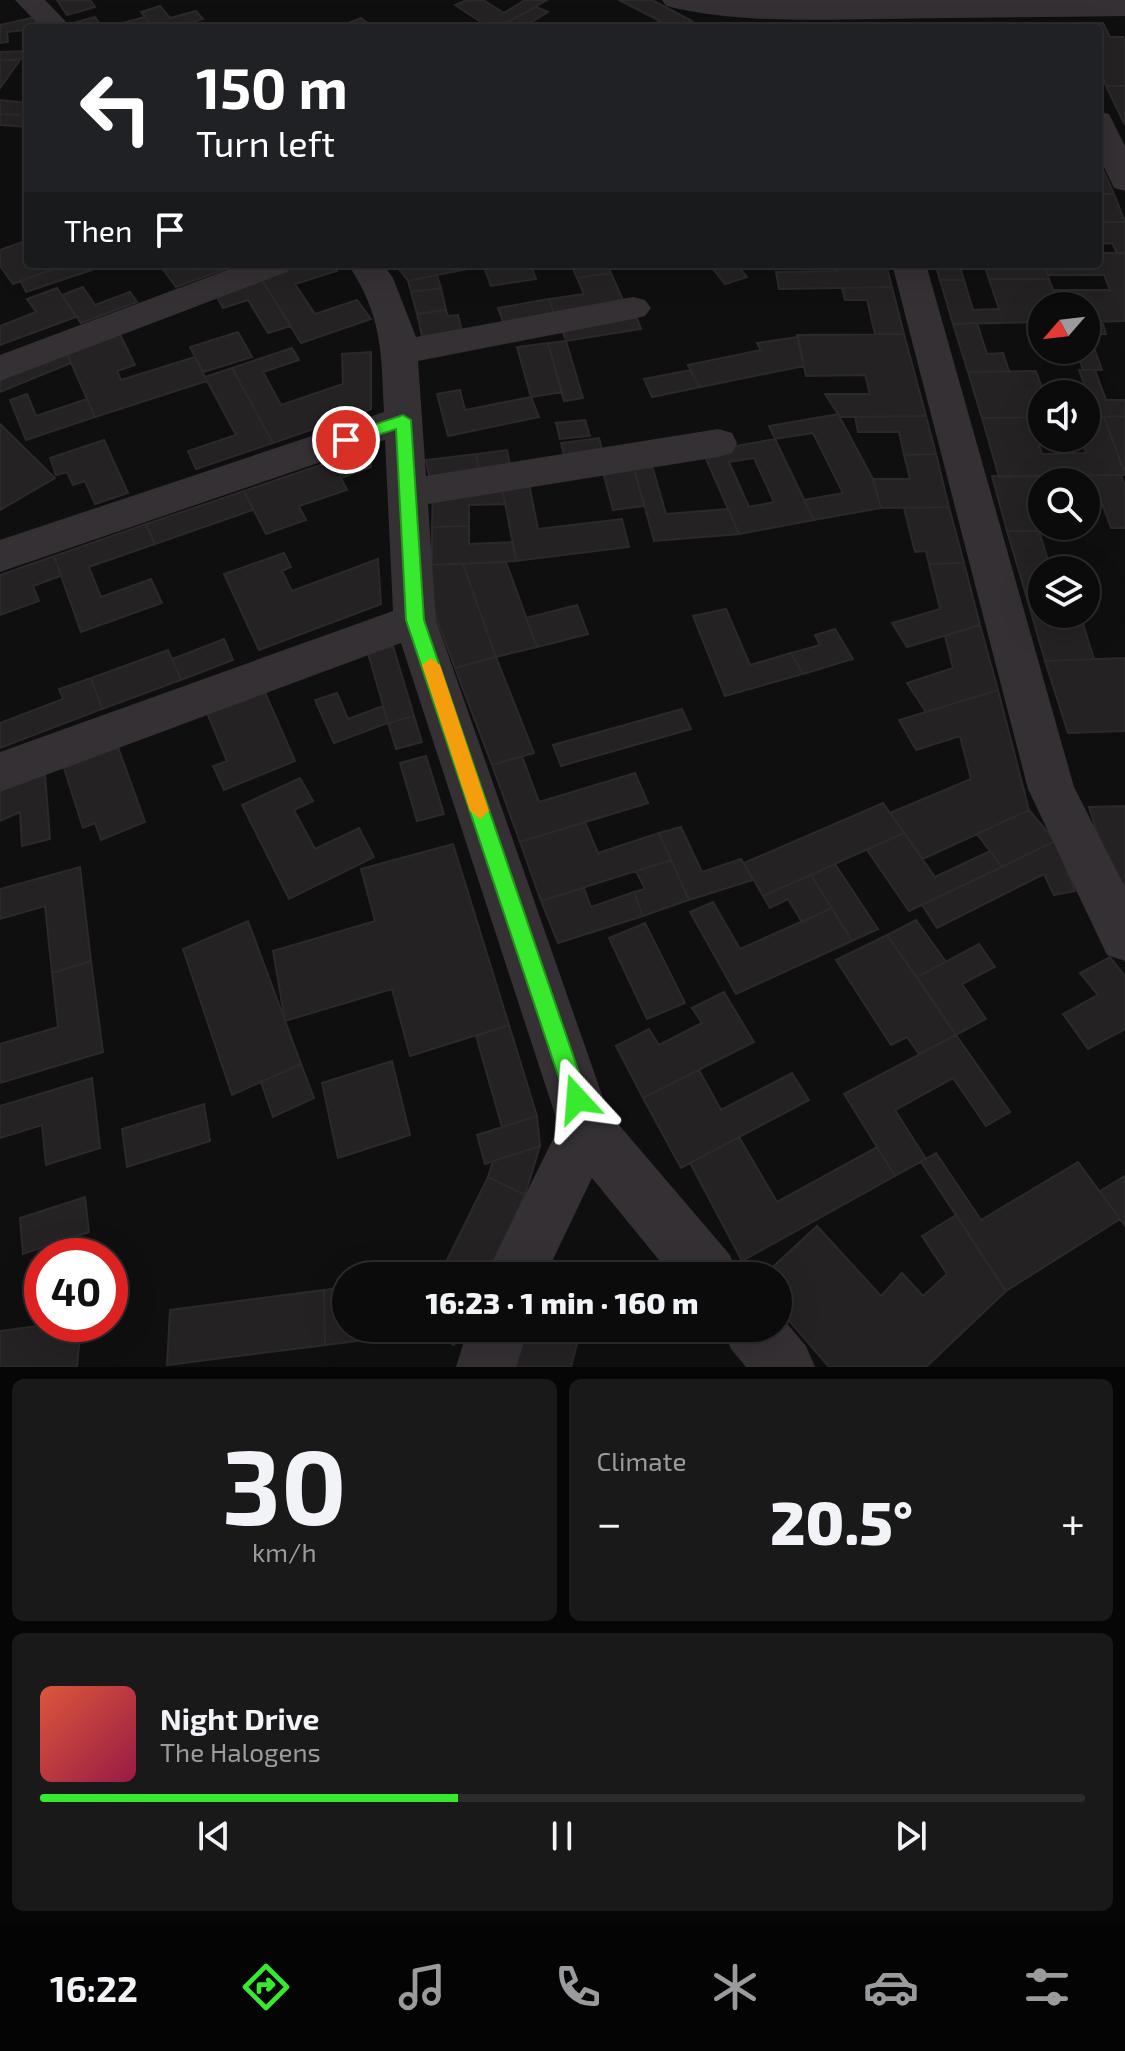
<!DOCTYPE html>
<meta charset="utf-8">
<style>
body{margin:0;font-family:"Exo 2",sans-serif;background:#1a191a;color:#f1f3f6;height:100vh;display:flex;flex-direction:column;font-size:30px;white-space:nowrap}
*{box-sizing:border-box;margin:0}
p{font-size:26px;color:#9a9b9d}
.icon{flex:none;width:44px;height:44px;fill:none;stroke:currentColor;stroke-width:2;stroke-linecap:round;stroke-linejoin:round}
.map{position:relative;height:1367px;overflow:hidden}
.details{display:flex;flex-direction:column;gap:12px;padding:12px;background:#070607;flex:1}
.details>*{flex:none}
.guide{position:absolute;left:24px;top:24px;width:1078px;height:244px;border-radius:8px;box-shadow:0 8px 32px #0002,0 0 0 2px #2c2b2d;background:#202124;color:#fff;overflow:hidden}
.needle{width:52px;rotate:242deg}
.tools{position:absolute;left:1028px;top:292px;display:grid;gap:16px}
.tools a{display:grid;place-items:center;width:72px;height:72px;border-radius:50%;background:#0c0b0c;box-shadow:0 8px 32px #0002,0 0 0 2px #2c2b2d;font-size:40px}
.speed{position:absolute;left:24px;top:1238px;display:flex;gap:16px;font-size:40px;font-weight:700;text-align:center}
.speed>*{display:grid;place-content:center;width:104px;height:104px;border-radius:50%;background:#0c0b0c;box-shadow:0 8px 32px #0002,0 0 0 2px #2c2b2d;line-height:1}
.speed .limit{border:12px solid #d22;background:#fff;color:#111}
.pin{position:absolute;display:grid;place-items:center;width:68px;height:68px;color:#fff;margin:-34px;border:4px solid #fff;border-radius:50%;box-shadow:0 2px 8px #0007}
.me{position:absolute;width:88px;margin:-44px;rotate:341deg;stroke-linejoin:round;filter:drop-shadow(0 0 6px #0008)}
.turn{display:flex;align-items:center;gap:28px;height:168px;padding:0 40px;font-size:36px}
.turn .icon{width:104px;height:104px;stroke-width:2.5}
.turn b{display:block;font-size:56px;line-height:68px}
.then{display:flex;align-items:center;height:76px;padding:0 40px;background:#0003;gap:16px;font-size:30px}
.big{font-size:60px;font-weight:800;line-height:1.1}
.details .widget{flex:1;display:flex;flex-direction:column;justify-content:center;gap:12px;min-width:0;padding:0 28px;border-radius:12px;background:#1a191a}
.details .dial{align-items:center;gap:0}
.dial b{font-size:104px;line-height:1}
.song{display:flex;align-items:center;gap:24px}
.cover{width:96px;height:96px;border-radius:12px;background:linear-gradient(135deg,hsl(10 70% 55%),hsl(340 70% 35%))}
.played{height:8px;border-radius:4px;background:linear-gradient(90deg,#37ea2d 40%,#2c2b2d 40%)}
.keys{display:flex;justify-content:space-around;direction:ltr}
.heat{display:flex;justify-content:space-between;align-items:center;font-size:44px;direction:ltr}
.details .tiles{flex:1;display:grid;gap:12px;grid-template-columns:1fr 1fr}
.widget:last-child{grid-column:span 2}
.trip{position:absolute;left:332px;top:1262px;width:460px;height:80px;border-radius:40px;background:#0c0b0c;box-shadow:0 8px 32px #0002,0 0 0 2px #2c2b2d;font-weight:800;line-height:80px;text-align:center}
.menu{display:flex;height:128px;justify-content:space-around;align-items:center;background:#050405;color:#9a9b9d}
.menu .icon{width:56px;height:56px}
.menu .current{color:#37ea2d}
.menu b{font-size:36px;color:#f1f3f6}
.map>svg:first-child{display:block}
.building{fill:#242223;stroke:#2c292b;stroke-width:2;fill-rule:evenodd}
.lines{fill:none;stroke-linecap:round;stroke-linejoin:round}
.minor{fill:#353034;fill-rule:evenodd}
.route{fill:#37ea2d;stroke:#24981d;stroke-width:2}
.slow{fill:#f59e0b}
</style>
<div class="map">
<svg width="1125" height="1367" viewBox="0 0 1125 1367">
<rect width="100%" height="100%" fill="#100f10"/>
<path class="building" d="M57,0H90L95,7L67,15Z
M467,0H483L504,13L525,0H547L497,28H490L455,5Z
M619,0H652L692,21L679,28H647L660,21Z
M160,6L170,18L196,11L203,19L171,28H154L141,12Z
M536,7L548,12L522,28H497Z
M35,17L46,28L7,32L8,42L0,43V25Z
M95,17L103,28H76L73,23Z
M145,17L150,24L104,28Z
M361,18L372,26L336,28Z
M1103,23L1110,37H1123L1125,41V86H1106L1098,68V28H1079L1077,24Z
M28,51V59L0,60V52Z
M0,60H20L0,88Z
M1106,86H1125V125Z
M0,100L28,103V115L0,114Z
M0,114L28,116V127L0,125Z
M1098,159L1114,194H1098Z
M1098,194H1114L1125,222H1105L1098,214Z
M1098,222H1125V253H1117L1112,243L1102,244Z
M28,240V264H57L59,267L13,284L0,266V250Z
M1098,253H1125V321L1086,322V306H1059L1054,290H1110L1104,275H1048L1044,264H1098Z
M68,264H110L26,292L21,281Z
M159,264H188L192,270L218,264L223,270L176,287Z
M300,264H333L337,271L295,284L315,314L357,300L371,319L301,343L260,277Z
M395,264H463L467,269L408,281Z
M504,264H530L536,279L491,286L484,267Z
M571,264H607L611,273L577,278Z
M709,264H736L747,277L725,284Z
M836,264H886L892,287L779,289L776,272L837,271Z
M935,264H959L964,280H940Z
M984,264H1044L1049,279H989Z
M611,273L625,305L555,317L549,299L584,294L577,278Z
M437,275L441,288L411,292L408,281Z
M260,277L291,326L268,333L248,300L223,308L214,292Z
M989,279H1049L1059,306H1042V322L953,324L940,280H964L973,310L999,309Z
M83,287L95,305L130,292L137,302L81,323L62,295Z
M892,287L904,334H875L867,300H845L842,288Z
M57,288L76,317L0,345V326L36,312L27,299Z
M441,288L446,310L417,314L411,292Z
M549,299L555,317L504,325L498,308Z
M446,310L448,316L458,315L463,335L423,341L417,314Z
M635,313L641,329L566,341L560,324Z
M1102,321L1106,334H1089L1102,370H1083L1076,350H1086V322Z
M977,323L987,354L1003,353L1009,371L968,372L953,324Z
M118,330L135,365L117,371L121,380L195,357L207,381L95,417L64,347Z
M238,332L252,357L203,372L190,347Z
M904,334L926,416L840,417L825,394H870L865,375L806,376L797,335Z
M798,337L804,366L700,387L688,365L761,350L757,343Z
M566,341L583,398L564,401L548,343Z
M548,343L562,392L531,397L517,347Z
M64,347L71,363L0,392V372Z
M292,348L299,360L263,372L281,405L343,384L342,354L371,352V409L273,443L232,368Z
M232,368L273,443L196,469L188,451L236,435L205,377Z
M690,370L700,387L652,397L644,379Z
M1079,370H1095L1106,400H1125V416L1096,417Z
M1036,371L1044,394L1042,417L982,418L968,372Z
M460,390L465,410L531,397L539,417L448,436L437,394Z
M27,394L36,416L87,399L95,417L26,440L10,400Z
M838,414L873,479L881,508L814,520L804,500L843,493L813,433L775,439L769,426Z
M926,416L936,454L904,455L899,432H858L855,417Z
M1125,416V470H1124L1104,417Z
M1042,417V438H1086V417H1104L1125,475L999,477L982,418ZM1081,438L1086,453L1042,454L1038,441Z
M585,420L590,436L560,439L556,423Z
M0,424L55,478L0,510Z
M599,438L603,454L565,459L561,443Z
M775,439L814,520L739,534L703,452ZM754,458L774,502L749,507L729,462Z
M104,440L128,493L95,504L85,481L73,485L67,472L56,475L50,458Z
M370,448L371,467L341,478L347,490L299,506L306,520L266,534L244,491Z
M507,450L510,465L479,470L476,454Z
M476,454L479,470L429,476L426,460Z
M936,454L949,507L881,508L873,479H910L904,455Z
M651,462L666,514L728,509L739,534L654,541L633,464Z
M633,464L644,506L613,510L602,468Z
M1121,475L1125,486V528H1111L1096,487H1086V482H1042V526H1064L1065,531H1007L992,476Z
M529,484L538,529L622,519L629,547L516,561L502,487Z
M502,487L505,504L469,505V526L432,527L433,489Z
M244,491L253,510L155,544L146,524Z
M949,507L964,563L929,564L926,551L915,552L904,508Z
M146,524L155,544L89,567L101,597L151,579L162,603L81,632L54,556Z
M469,526V544L513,542L516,561L432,565V527Z
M1007,531H1039L1051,570H1042V595H1026Z
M284,553L291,567L282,571L292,591L378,559L381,604L259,650L224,574Z
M54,556L61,576L33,586L39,601L0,615V575Z
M506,562L537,647L496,657L463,564Z
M964,563L980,625L907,647L892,623L940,609L929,564Z
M463,564L496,657L455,668L423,582V565Z
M1026,595H1042V614H1080L1094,659L1045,661Z
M577,605L588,634L537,647L526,618Z
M726,609L750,665L791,653L803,674L725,696L693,616Z
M980,625L998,690L926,712L907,683L953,668L945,636Z
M835,629L853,659L803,674L791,653L820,645L815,635Z
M224,639L233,660L181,680L172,659Z
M393,646L414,716L388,723L368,653Z
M168,650L181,680L102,709L91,678Z
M496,657L534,753L492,765L455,668Z
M1125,658V731L1068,733L1045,661Z
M91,678L102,709L0,748V723L63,699L59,689Z
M264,690L295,761L224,790L213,766L227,761L207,713Z
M998,690L1029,810L923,859L890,813L971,779L960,736L916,750L899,720Z
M337,693L348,719L383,706L388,723L334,743L315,700Z
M682,709L691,729L561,766L553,745Z
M414,716L422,742L396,749L388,723Z
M118,747L145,822L101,840L95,823L83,828L64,768Z
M426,756L444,814L417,821L400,763Z
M522,756L539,802L635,773L648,803L520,842L492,765Z
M45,774L50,839L22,846L20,812L0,821V790Z
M300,778L313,801L294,810L315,849L359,828L374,857L289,899L242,805Z
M883,803L904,833L763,896L744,863Z
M1125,806V889H1115L1089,807Z
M1029,810L1055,841L1002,867L977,834Z
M585,822L598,853L659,833L671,860L541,901L520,842Z
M681,827L702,872L741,859L753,880L689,900L659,833Z
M904,833L935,877L990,851L1002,867L909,911L867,850Z
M1055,841L1075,891L1054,895L1044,874L937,928L922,905Z
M453,844L509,1025L410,1056L392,989L285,1021L273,951L375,921L361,869Z
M671,860L689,900L643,916L634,892L645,889L636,871Z
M835,864L878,929L852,941L811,875Z
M80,867L91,961L52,973L45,906L0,919V889Z
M811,875L832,908L802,922L788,899L770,908L763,896Z
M584,888L591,907L634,892L643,916L558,943L541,901Z
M713,902L740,949L832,908L852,941L736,994L690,912Z
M916,920L946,962L917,977L887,935Z
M248,921L301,1064L232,1095L183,949Z
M645,923L685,1003L647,1019L609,938Z
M887,935L956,1035L919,1054L907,1037L891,1045L836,960Z
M979,944L995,967L962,984L986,1019L956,1035L917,977Z
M1110,957L1125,976V1029L1088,1049L1063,1014L1098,995L1080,973Z
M91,961L103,1052L0,1083V1044L58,1027L52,973Z
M724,992L754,1042L643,1098L616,1046L649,1029L659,1045L702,1023L692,1008Z
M509,1025L537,1116L502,1127L476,1036Z
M956,1035L1010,1112L986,1126L953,1078L895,1110L926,1159L895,1176L844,1094Z
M392,1061L410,1135L338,1158L322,1083Z
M301,1064L314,1098L273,1117L261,1082Z
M699,1070L721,1110L792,1073L809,1100L681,1168L643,1098Z
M92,1078L100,1148L46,1165L42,1125L0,1138V1106Z
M204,1104L210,1141L127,1167L122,1129Z
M537,1116L540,1146L485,1164L477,1135Z
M739,1137L777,1202L877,1147L895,1176L742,1261L690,1163Z
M540,1146L525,1195L488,1177L493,1161Z
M936,1153L981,1220L1078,1162L1120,1219L1006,1291L921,1162Z
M1125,1176V1226L1100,1191Z
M488,1177L525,1195L487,1276H439Z
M85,1197L89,1232L23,1254L20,1218Z
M956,1215L1006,1291L926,1367H829L778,1308V1276H763L817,1226L881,1296L902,1273L923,1296L947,1274L922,1236Z
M676,1267L681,1276H542L544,1270Z
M346,1287V1328H427V1332L325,1345L324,1290Z
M324,1290L325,1345L167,1365L170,1310Z
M54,1324H81L77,1367H0V1331Z
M427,1328H462L454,1345L427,1332Z
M527,1328H581L571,1367H516Z"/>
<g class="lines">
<path class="minor" d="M15,0H45L72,28H42Z
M662,0H1125V16C1043,17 962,18 880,19C810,20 735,23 666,6Z
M1098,111L1109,114L1125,146V191L1114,188L1098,155Z
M243,264H292L287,272L0,381V355Z
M348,264H383L393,278L416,337L633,297L645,300L651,308L645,316L633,319L418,361L426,476L718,429L732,433L737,443L732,453L718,457L428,504L436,620L608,1112L730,1255L738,1276H672L592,1178L545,1276H485L559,1127L401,643L0,792V752L393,611L385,440L0,572V540L384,412C381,351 383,318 348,264Z
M892,264H926L1074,787L1125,887V961L1107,955L1028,789Z
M778,1313L806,1346L815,1367H746L731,1349L722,1328H778Z
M468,1328H528L516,1367H456Z"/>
</g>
<path class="route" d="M403,415L411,420L424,620L588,1099L585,1107L577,1111L569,1107L566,1099L406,620L396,429L346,445L338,440L340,436Z"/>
<path class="slow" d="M431,658L440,665L489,811L480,819L470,811L422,665Z"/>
</svg>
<div class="tools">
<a><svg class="needle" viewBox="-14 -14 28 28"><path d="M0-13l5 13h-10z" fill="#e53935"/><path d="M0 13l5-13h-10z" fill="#9a9b9d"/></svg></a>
<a><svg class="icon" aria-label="sound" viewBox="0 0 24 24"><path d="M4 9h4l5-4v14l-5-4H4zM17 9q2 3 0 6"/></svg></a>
<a><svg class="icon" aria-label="search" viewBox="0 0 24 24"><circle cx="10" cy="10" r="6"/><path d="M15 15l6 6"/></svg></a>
<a><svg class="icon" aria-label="layers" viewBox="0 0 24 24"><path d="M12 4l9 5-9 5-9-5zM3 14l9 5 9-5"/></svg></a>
</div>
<div class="speed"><div class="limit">40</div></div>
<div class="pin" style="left:346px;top:440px;background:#d93025"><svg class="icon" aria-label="arrive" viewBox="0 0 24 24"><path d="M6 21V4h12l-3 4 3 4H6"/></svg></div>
<svg class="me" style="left:577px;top:1099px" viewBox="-20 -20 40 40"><path d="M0-17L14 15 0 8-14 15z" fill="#37ea2d" stroke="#fff" stroke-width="4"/></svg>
<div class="trip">16:23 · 1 min · 160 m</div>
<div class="guide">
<div class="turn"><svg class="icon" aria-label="left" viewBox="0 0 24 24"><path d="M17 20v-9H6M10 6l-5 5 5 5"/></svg><div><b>150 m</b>Turn left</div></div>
<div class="then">Then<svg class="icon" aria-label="arrive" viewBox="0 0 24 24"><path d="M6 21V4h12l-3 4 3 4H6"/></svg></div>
</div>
</div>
<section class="details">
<div class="tiles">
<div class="widget dial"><b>30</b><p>km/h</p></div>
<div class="widget"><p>Climate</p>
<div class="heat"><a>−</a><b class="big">20.5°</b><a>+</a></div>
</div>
<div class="widget">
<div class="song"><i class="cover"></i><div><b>Night Drive</b><p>The Halogens</p></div></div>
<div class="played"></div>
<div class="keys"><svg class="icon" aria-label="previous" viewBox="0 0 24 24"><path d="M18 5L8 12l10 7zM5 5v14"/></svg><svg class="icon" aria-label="pause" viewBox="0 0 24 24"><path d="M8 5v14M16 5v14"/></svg><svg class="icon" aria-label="next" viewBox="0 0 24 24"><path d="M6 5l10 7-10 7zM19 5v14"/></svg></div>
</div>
</div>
</section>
<nav class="menu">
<b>16:22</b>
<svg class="icon current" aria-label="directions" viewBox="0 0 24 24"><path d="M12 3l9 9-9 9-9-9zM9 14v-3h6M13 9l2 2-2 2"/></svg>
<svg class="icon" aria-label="music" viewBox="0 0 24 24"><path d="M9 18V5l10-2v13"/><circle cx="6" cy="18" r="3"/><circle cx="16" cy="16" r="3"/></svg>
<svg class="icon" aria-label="phone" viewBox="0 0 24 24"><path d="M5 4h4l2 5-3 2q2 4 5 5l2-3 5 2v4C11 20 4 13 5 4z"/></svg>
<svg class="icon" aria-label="climate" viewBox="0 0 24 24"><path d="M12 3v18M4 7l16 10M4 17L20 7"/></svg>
<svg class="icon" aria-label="car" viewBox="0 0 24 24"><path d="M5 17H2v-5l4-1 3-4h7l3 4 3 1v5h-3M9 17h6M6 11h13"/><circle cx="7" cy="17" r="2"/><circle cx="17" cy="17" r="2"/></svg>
<svg class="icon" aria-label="filters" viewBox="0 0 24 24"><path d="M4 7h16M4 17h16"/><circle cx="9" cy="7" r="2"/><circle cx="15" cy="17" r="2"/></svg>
</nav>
